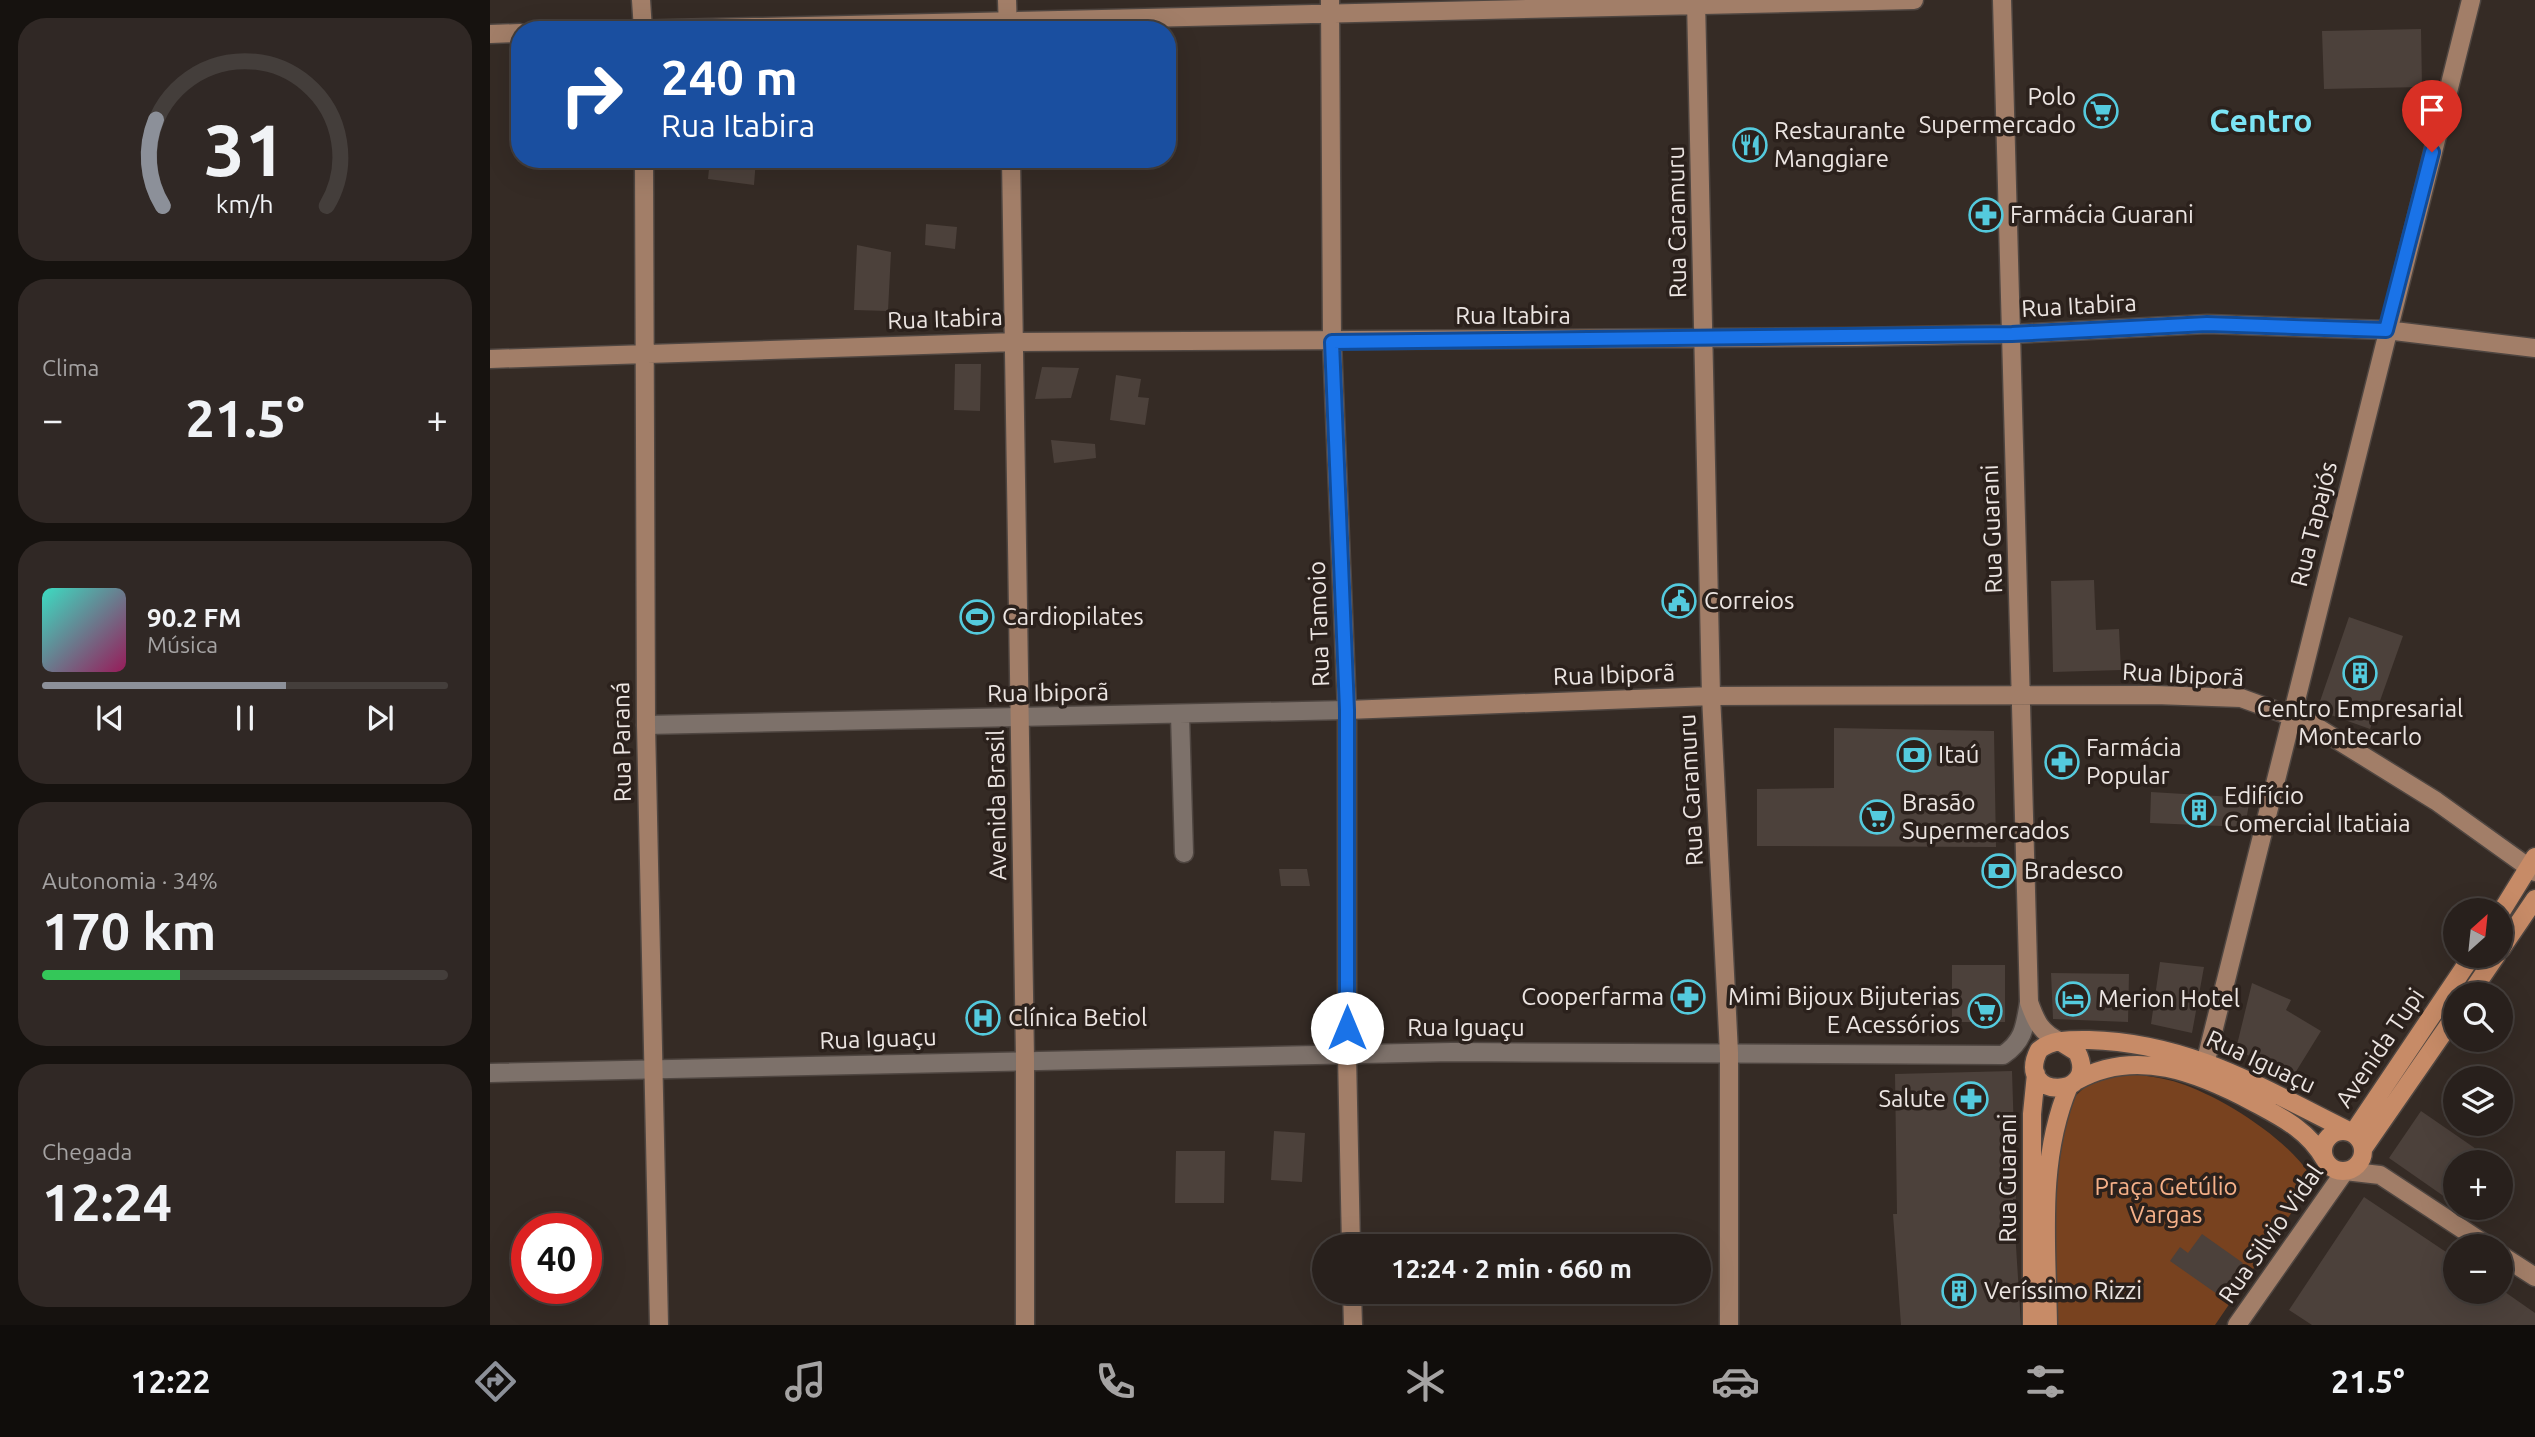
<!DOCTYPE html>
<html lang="pt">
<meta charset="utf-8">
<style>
body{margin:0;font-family:Ubuntu,sans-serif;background:#302825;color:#f1f3f6;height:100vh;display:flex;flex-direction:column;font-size:26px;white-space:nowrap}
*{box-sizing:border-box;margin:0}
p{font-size:23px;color:#a5a3a3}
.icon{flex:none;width:38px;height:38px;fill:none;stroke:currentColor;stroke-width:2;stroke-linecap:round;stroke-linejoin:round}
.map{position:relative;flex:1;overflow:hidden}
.drawer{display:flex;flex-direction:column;gap:18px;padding:18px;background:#16120f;width:490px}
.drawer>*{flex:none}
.banner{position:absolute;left:21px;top:21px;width:665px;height:147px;border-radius:28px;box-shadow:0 7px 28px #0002,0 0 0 2px #443e3b;background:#1a4fa0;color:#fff;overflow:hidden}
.needle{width:46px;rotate:27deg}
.buttons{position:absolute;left:1953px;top:898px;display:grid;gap:14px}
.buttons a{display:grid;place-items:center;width:70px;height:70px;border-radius:50%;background:#28201c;box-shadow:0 7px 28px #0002,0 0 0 2px #443e3b;font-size:35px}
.speed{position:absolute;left:21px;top:1213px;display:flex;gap:14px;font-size:35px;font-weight:700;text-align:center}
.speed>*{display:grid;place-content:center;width:91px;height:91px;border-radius:50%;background:#28201c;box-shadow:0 7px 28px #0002,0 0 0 2px #443e3b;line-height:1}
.speed .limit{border:10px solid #d22;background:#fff;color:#111}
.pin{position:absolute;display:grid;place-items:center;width:60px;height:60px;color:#fff;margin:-72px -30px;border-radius:50% 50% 50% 0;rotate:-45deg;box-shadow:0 0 7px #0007}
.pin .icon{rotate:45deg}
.me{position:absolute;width:77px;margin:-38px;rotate:0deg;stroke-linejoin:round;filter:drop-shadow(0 0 5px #0008)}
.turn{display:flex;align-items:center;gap:24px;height:147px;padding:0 35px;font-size:32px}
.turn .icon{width:91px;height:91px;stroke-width:2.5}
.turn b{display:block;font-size:49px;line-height:60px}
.big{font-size:52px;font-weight:700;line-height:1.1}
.drawer .tile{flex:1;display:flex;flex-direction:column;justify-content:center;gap:10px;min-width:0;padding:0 24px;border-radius:28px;background:#302825}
.drawer .dial{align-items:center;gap:0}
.dial svg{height:182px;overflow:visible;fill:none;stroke:#443e3b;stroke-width:7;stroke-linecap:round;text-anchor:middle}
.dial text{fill:#f1f3f6;stroke:none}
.song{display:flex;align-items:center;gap:21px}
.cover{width:84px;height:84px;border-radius:10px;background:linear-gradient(135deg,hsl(170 70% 55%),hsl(330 70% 35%))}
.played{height:7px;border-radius:4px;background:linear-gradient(90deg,#8c9099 60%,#443e3b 60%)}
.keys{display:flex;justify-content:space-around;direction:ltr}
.heat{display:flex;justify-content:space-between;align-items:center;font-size:38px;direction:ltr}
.charge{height:10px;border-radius:5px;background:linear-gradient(90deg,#34c759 34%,#443e3b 0)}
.trip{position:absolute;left:822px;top:1234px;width:399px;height:70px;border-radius:35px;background:#28201c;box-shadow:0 7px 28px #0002,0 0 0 2px #443e3b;font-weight:700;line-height:70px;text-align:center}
.dock{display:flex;height:112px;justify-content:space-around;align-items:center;background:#100d0b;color:#a5a3a3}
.dock .icon{width:49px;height:49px}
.dock .active{color:#8c9099}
.dock b{font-size:32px;color:#f1f3f6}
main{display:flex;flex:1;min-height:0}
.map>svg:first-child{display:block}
.green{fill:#78421f}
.building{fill:#4c413b}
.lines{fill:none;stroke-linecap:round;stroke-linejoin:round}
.street-casing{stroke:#4f4641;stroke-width:21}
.secondary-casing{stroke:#4f4641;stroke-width:21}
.primary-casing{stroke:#4f4641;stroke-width:21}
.street{stroke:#7d716a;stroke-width:18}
.secondary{stroke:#a27e68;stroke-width:18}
.primary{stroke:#c78b67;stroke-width:18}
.route-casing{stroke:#114b97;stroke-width:18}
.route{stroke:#1a73e8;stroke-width:12}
.labels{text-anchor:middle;stroke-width:7;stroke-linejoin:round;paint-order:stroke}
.poi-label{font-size:24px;fill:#ece5e2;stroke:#2b211c;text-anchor:start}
.street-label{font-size:24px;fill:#ece5e2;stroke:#2b211c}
.park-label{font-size:24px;fill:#f6b189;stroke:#2b211c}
.district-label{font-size:32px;font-weight:bold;fill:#7be4f5;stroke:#2b211c}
</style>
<main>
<section class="drawer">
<div class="tile dial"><svg viewBox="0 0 100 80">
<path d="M14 69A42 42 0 1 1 86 69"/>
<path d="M14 69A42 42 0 0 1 11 31" stroke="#8c9099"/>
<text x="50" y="56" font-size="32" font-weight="700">31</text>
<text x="50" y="72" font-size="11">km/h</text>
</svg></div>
<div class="tile"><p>Clima</p>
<div class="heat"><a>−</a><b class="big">21.5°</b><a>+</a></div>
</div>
<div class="tile">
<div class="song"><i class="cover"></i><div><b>90.2 FM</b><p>Música</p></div></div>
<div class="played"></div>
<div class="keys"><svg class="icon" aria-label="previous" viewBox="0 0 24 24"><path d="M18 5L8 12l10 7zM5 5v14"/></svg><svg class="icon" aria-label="pause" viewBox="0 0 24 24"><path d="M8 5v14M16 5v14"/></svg><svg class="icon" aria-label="next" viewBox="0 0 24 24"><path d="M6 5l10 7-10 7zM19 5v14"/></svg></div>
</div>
<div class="tile"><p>Autonomia · 34%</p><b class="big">170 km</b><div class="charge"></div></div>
<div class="tile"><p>Chegada</p><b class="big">12:24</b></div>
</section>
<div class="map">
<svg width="2045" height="1325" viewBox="0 0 2045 1325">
<rect width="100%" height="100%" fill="#352b25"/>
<path class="green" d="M1646,1074C1660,1077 1675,1078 1689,1083C1730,1096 1799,1139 1821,1177L1819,1187L1725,1325H1565L1564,1158L1579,1102L1596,1086L1610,1078Z"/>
<path class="building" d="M1931,29L1932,87L1834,89L1832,31Z
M220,159H266L264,185L218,179Z
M436,224L467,227L465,249L435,245Z
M367,245L401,252L398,311L364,310Z
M465,364H491L490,411L464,410Z
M552,367L589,368L581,398L545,399Z
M626,375L651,379L648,397L659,398L655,425L620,420Z
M561,440L605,444L606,458L564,463Z
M1604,580L1606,630L1629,629L1631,670L1563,672L1561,581Z
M1859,617L1913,636L1880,729L1827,710Z
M1344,728L1504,731L1506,847L1267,846V789L1344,788Z
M1661,792L1760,798L1755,827L1660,823Z
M789,869H817L820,886H791Z
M1670,962L1714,967L1702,1033L1661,1024Z
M1462,965H1515V1022H1462Z
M1561,973L1639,974L1638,1022L1563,1019Z
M1762,983L1801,1000L1796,1010L1831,1031L1802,1078L1746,1049Z
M1522,1071L1526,1199H1523L1531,1325H1411L1403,1214H1407L1405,1074Z
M1931,1111L2005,1162H1965V1204L1899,1158Z
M784,1131L815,1133L812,1182L781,1180Z
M686,1151H735L734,1203H685Z
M1874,1197L1965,1258V1292H2015L2045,1313V1325H1822L1799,1310Z
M1712,1234L1753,1263L1730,1296L1680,1261L1690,1247L1698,1253Z"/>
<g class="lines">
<defs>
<path id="street" d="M690,715L694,853
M156,725L857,710
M0,1073L962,1052L1513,1055C1534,1041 1535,1026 1539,1002"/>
<path id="secondary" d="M151,0L153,30
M517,0L518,30
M840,0L842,342L857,710V1055L861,1246
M1206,0L1221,696L1239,1053V1325
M1512,0L1539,1002C1546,1022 1551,1033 1571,1042
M139,30L1424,0
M0,34L30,33
M154,159L156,725L169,1325
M521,159L535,1059V1325
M0,359L526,342L1367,337L1522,334L1717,324L1896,330L2045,348
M857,710L1221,696L1665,695L1751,698L1820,723L1946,801L2045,872
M1716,1060L1981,0
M2011,1255L2045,1277
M862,1292L863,1325
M1747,1325L1855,1171L1890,1175L1998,1246"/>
<path id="primary" d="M2011,912L2045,857
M2011,949L2045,899
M1980,994L2006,956
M1571,1042L1587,1052C1611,1100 1523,1100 1549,1050C1562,1039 1582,1040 1599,1040C1703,1043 1773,1089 1863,1133L1982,956
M1586,1081C1646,1047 1709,1073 1765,1103C1793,1118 1819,1131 1835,1160
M1833 1151a20 20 0 1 1 40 0a20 20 0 1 1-40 0Z
M1873,1149L1965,1016
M1542,1325V1114L1546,1074
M1558,1325C1557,1246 1547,1161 1579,1086"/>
</defs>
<use href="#street" class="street-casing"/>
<use href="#secondary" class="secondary-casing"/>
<use href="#primary" class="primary-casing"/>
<use href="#street" class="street"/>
<use href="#secondary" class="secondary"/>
<use href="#primary" class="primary"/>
</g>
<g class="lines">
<defs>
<path id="route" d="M857,1028V710L842,342L1522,334L1717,324L1896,330L1942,152"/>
</defs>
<use href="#route" class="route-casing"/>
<use href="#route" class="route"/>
</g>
<defs>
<symbol id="supermarket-ring" viewBox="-11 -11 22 22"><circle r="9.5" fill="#2b211c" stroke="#54cadd" stroke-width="1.5"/><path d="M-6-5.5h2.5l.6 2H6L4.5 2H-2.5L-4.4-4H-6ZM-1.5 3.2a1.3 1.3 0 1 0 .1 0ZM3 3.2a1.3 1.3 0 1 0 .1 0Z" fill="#54cadd"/></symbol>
<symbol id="restaurant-ring" viewBox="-11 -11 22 22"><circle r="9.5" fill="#2b211c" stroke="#54cadd" stroke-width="1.5"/><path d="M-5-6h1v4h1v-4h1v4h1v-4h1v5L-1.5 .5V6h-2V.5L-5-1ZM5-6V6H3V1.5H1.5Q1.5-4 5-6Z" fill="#54cadd"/></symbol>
<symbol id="pharmacy-ring" viewBox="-11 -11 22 22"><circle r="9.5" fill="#2b211c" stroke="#54cadd" stroke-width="1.5"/><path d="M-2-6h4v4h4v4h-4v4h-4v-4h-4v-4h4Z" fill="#54cadd"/></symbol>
<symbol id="civic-ring" viewBox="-11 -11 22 22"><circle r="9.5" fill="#2b211c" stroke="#54cadd" stroke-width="1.5"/><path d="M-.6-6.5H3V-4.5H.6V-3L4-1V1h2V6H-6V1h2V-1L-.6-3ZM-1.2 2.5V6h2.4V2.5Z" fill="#54cadd"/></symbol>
<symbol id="stadium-ring" viewBox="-11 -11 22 22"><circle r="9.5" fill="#2b211c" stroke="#54cadd" stroke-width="1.5"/><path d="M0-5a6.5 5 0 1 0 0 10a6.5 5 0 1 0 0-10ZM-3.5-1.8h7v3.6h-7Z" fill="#54cadd"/></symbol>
<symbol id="building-ring" viewBox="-11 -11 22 22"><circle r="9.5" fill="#2b211c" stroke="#54cadd" stroke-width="1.5"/><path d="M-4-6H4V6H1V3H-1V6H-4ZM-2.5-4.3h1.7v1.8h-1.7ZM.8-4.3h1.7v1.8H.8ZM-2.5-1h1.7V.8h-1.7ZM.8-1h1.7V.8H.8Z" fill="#54cadd"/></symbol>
<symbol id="bank-ring" viewBox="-11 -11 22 22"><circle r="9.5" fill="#2b211c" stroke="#54cadd" stroke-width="1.5"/><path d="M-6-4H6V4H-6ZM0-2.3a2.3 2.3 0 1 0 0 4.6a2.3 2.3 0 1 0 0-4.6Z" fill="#54cadd"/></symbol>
<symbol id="hotel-ring" viewBox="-11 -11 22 22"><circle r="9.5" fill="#2b211c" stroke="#54cadd" stroke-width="1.5"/><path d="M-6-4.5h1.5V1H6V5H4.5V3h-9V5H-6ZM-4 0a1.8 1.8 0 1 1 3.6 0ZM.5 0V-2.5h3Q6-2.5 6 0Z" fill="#54cadd"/></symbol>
<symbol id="hospital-ring" viewBox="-11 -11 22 22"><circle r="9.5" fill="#2b211c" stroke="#54cadd" stroke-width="1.5"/><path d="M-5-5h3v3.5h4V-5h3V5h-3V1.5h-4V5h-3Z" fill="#54cadd"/></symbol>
</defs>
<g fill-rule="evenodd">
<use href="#supermarket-ring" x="1592" y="92" width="38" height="38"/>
<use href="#restaurant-ring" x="1241" y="126" width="38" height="38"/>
<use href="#pharmacy-ring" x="1477" y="196" width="38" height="38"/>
<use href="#civic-ring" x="1170" y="582" width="38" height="38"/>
<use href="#stadium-ring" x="468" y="598" width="38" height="38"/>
<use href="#building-ring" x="1851" y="654" width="38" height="38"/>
<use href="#bank-ring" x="1405" y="736" width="38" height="38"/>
<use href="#pharmacy-ring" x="1553" y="743" width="38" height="38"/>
<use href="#building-ring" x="1690" y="791" width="38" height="38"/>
<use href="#supermarket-ring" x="1368" y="798" width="38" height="38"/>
<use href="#bank-ring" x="1490" y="852" width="38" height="38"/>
<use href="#pharmacy-ring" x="1179" y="978" width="38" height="38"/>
<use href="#hotel-ring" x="1564" y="980" width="38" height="38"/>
<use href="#supermarket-ring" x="1476" y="992" width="38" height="38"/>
<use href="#hospital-ring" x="474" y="999" width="38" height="38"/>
<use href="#pharmacy-ring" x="1462" y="1080" width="38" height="38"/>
<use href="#building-ring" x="1450" y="1272" width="38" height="38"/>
</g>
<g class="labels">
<g class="poi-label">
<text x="1586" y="105" text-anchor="end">Polo<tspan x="1586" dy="28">Supermercado</tspan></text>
<text x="1284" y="139">Restaurante<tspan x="1284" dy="28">Manggiare</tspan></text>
<text x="1520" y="223">Farmácia Guarani</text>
<text x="1214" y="609">Correios</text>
<text x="512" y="625">Cardiopilates</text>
<text x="1870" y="717" text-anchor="middle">Centro Empresarial<tspan x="1870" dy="28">Montecarlo</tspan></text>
<text x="1596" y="756">Farmácia<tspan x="1596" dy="28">Popular</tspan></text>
<text x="1448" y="763">Itaú</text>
<text x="1734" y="804">Edifício<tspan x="1734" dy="28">Comercial Itatiaia</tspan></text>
<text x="1412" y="811">Brasão<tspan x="1412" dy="28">Supermercados</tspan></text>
<text x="1534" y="879">Bradesco</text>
<text x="1174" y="1005" text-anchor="end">Cooperfarma</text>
<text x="1470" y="1005" text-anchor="end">Mimi Bijoux Bijuterias<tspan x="1470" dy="28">E Acessórios</tspan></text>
<text x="1608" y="1007">Merion Hotel</text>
<text x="518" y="1026">Clínica Betiol</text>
<text x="1456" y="1107" text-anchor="end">Salute</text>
<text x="1494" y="1299">Veríssimo Rizzi</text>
</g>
<g class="street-label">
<text transform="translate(1187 222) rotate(-91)" y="8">Rua Caramuru</text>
<text transform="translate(1589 306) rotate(-3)" y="8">Rua Itabira</text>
<text x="1023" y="324">Rua Itabira</text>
<text transform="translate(455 319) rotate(-2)" y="8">Rua Itabira</text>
<text transform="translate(1824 524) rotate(-76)" y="8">Rua Tapajós</text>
<text transform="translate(1502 529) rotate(-92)" y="8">Rua Guarani</text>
<text transform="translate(829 624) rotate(-92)" y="8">Rua Tamoio</text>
<text transform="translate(1124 675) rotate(-2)" y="8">Rua Ibiporã</text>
<text transform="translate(1693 675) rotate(3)" y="8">Rua Ibiporã</text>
<text transform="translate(558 693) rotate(-1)" y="8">Rua Ibiporã</text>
<text transform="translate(132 742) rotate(-91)" y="8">Rua Paraná</text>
<text transform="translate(1201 790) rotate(-93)" y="8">Rua Caramuru</text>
<text transform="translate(507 805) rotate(-91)" y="8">Avenida Brasil</text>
<text x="976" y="1036">Rua Iguaçu</text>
<text transform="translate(388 1039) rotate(-2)" y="8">Rua Iguaçu</text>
<text transform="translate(1890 1048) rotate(-56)" y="8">Avenida Tupi</text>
<text transform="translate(1771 1062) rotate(25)" y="8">Rua Iguaçu</text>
<text transform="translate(1518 1178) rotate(-90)" y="8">Rua Guarani</text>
<text transform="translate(1781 1234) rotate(-55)" y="8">Rua Silvio Vidal</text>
</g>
<g class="park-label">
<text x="1676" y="1195">Praça Getúlio<tspan x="1676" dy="28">Vargas</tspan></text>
</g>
<g class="district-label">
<text x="1771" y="132">Centro</text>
</g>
</g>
</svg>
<div class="buttons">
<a><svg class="needle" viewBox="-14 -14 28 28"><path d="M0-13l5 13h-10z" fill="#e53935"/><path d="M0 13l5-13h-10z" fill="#a5a3a3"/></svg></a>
<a><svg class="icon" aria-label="search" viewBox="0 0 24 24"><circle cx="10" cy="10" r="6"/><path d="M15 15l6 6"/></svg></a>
<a><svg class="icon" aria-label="layers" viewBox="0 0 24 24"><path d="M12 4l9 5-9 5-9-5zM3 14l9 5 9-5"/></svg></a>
<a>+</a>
<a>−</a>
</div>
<div class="speed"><div class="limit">40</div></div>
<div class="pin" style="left:1942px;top:152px;background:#d93025"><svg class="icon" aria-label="arrive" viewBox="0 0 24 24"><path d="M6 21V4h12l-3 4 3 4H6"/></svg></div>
<svg class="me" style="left:857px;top:1028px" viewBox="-20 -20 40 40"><circle r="19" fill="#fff"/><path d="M0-13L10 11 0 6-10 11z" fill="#1a73e8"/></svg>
<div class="trip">12:24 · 2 min · 660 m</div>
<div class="banner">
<div class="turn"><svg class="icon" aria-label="right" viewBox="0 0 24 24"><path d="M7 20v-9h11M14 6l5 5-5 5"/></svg><div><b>240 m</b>Rua Itabira</div></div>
</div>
</div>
</main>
<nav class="dock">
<b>12:22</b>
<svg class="icon active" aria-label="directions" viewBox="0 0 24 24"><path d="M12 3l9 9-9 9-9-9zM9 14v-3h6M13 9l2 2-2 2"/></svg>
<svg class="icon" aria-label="music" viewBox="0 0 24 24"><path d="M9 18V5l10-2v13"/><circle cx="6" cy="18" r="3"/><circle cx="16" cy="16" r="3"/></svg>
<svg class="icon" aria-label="phone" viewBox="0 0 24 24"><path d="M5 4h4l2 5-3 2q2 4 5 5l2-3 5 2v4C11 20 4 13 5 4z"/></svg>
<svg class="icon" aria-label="climate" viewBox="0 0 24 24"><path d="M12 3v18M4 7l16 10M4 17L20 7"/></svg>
<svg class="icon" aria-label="car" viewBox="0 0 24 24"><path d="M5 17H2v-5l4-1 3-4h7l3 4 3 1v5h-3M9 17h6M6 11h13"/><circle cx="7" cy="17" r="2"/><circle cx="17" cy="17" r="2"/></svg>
<svg class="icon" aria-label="filters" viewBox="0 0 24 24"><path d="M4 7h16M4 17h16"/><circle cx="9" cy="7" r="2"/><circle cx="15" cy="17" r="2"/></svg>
<b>21.5°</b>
</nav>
